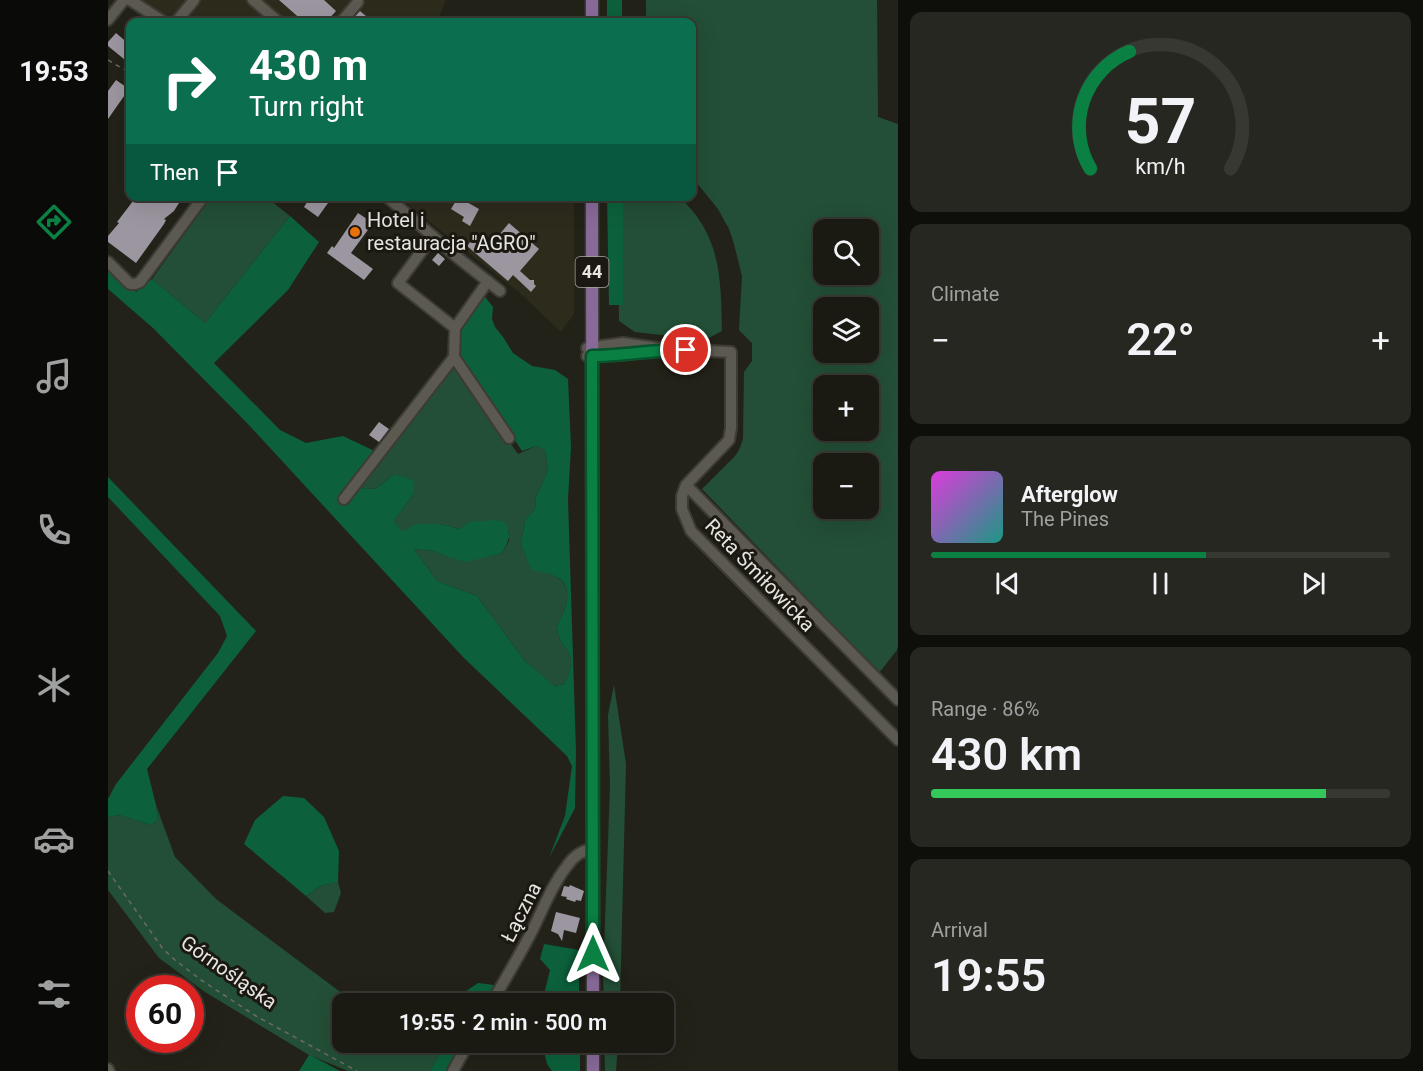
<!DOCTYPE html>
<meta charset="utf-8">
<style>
body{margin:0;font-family:Roboto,sans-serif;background:#272721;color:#f1f3f6;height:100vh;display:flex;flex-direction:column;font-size:22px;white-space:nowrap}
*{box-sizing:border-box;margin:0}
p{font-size:20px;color:#9fa1a0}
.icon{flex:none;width:33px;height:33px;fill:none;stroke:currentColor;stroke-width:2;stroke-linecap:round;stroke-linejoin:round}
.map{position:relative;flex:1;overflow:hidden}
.drawer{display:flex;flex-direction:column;gap:12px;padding:12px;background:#0e0e0a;width:525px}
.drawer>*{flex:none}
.top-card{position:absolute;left:18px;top:18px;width:570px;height:183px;border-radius:12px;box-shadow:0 6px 24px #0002,0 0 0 2px #383833;background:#0b6e4f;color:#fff;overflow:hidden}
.buttons{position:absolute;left:705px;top:219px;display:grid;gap:12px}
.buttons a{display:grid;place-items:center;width:66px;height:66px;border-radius:12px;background:#1a1a13;box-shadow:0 6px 24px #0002,0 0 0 2px #383833;font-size:30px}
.speed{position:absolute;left:18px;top:975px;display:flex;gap:12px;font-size:30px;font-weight:700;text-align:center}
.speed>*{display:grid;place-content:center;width:78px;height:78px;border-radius:50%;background:#1a1a13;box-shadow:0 6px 24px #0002,0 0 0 2px #383833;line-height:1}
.speed .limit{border:9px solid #d22;background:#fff;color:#111}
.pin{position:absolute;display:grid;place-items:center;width:51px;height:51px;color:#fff;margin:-26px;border:3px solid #fff;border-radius:50%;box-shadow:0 2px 6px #0007}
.me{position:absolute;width:66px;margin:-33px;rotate:0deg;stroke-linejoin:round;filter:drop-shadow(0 0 4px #0008)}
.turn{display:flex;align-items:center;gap:21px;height:126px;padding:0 24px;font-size:27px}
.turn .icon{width:78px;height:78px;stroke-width:2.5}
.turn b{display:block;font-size:42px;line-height:51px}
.then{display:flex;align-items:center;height:57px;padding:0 24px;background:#0003;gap:12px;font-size:22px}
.big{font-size:45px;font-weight:600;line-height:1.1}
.drawer .tile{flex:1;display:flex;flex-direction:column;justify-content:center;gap:9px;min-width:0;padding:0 21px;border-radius:12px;background:#272721}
.drawer .dial{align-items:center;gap:0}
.dial svg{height:156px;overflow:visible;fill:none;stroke:#383833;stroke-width:7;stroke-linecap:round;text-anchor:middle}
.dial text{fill:#f1f3f6;stroke:none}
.song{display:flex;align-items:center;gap:18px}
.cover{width:72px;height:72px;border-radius:9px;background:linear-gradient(135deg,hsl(300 70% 55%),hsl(170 70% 35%))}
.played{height:6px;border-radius:3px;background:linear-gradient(90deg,#0b8043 60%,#383833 60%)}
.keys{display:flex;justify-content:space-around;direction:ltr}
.heat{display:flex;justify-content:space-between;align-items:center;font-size:33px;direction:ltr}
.charge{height:9px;border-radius:4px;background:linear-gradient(90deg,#34c759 86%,#383833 0)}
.trip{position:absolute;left:224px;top:993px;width:342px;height:60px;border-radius:12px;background:#1a1a13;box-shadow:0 6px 24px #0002,0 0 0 2px #383833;font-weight:600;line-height:60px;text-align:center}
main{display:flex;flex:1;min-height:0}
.tabs{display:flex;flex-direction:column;width:108px;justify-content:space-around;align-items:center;background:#0a0a08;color:#9fa1a0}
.tabs .icon{width:42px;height:42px}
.tabs .active{color:#0b8043}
.tabs b{font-size:27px;color:#f1f3f6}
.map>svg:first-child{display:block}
.built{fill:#2d2b1c}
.green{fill:#234f36;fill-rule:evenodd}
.forest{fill:#0c613b}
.building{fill:#9c96a0}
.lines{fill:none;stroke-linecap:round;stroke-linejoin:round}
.minor-casing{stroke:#3d3b35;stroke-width:14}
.major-casing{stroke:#3d3b35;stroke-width:15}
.path{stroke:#6d6c64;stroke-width:1.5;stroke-dasharray:4.5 4.5;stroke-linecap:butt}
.minor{stroke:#5b5950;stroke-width:10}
.major{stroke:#886a99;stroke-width:12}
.route-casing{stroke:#07532c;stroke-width:15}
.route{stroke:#0b8043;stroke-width:10}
.food-dot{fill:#e8710a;stroke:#1a1810;stroke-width:2}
.labels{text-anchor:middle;stroke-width:6;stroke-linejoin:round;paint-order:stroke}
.shield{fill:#1a1810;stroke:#a9a8a1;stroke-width:1.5}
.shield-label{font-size:18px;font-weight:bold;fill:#e6e5df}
.poi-label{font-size:20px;fill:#e6e5df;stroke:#1a1810;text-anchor:start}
.street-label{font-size:20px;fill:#e6e5df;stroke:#1a1810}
</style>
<main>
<nav class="tabs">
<b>19:53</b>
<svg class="icon active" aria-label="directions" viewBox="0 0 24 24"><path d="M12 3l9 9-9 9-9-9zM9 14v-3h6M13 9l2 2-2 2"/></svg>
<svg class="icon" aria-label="music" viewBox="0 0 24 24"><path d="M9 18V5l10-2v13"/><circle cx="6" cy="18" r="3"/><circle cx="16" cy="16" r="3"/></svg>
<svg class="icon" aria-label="phone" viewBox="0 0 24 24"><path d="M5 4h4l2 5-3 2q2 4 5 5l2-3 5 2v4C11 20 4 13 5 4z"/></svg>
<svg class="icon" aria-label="climate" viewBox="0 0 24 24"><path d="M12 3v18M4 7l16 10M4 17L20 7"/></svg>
<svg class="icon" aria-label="car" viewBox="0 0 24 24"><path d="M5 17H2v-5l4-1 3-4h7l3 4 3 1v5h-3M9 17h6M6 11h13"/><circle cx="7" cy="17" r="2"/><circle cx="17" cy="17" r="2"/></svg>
<svg class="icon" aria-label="filters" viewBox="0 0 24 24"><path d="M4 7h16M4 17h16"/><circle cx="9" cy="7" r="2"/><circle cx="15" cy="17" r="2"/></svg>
</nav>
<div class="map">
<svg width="790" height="1071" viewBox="0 0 790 1071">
<rect width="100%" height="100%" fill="#232219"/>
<path class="built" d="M22,0H338L329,22H45L19,4Z
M453,196L466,204V314L453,332L413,294L290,197Z"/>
<path class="green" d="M538,0H769L770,117L790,124V646L789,650L771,673L594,489L627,456L631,450L635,439L636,372L644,361V343L631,330L634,276L626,244L621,229L610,209L584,177V22H538ZM716,230H760V274H716ZM716,308H760V352H716ZM716,386H760V430H716ZM716,464H760V508H716Z
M103,197H158L182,216L97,323L44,279Z
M510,197H572C580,206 589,215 595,226C614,258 613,295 614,331L597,340L527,332L511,321Z
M346,364L410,454L428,446L437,450L440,470L428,497L427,509L417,520L413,544L423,569C449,574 467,581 456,611C454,616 449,623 449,628C449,629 451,637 451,637C453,644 458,647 461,653C466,663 461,674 456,684L445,686L417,661L369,596L329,581L306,549L325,551L340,557H376L394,553L401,541V531L352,529L332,524L294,533L286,521L306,493L286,474L268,489L252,488Z
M506,685L518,764L512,1003L496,1004L495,976L502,787L500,715Z
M48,805L67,857L108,899L247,1003L234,1004V1042L338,1043L322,1071H240L201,1055L97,992L51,958L0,890V817L11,815L43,825L50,820Z
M230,882L233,893L226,912L217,913L198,896L212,886Z
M496,1043H510L508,1071H497Z"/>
<path class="forest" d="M499,0H514V22H499Z
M499,197H515V305H501Z
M182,216L211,242L180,290L106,363L172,430L198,443L235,436L277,456L252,488L268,489L286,474L305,480L306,493L286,521L294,532L309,524H332L352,529L361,522L387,520L397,522C404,536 401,540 394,553L358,562L340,557L325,551L306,549L329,581L369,596L417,661L446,686L456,684C461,674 466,663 461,653C458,647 453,644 451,637C451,636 449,629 449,628C449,623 454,616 456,611C467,580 449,574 423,570L413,544L417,520L427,509L428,497L440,470L437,450L428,446L414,451L351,355L352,331L371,289L385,307L384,319L387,327L395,337L405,353L424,366L447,370L460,379L463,447L460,499L468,751L467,808L441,858L457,816L464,766L459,756L355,657L139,423L45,328L0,289V265L28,292L44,279L97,323Z
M0,477L148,631L39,769L48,805L50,820L43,825L11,815L0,817V799L8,784L110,653L119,636L112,616L0,497Z
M175,796L196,798L216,817L231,851L230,882L212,886L198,896L136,844L147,820Z
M436,944L471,950V1003H434L442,970L432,959Z
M370,983L386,985L376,1003H349L351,996Z
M338,1042L354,1043L338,1071H322Z
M434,1043H472V1071H444L439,1064Z
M201,1055H202L232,1071H191Z"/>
<path class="building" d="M171,0H216L228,11L218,22H196Z
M252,11L265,22H242Z
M8,33L22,45V64L0,46V42Z
M8,80L21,89L0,119V91Z
M30,196H62L71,203L66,211L56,219L58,220L56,224L28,263L0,242V236L11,223L9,222L25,201Z
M203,196H225L210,217L196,207Z
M349,199L356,203L357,201L371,209L362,226L354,221L356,217L343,209Z
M250,213L265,223L243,253L265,269L256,280L219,253L224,246L226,248Z
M401,223L431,249L412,271L422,280H426V284L428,286L423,292L405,275L400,281L359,246L367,236L381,247Z
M330,253L337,259L331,266L324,260Z
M271,422L281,429L271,442L261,435Z
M462,885L476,891L473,901L468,900L467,902L458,899L459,897L453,896L456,886L461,887Z
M448,912L472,918L468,933L456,930L454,941L450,934L443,931Z"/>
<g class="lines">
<defs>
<path id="minor" d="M22,0L56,22
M145,0L171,22
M0,20L16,0
M68,22L86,0
M233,22L250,2
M278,196L349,257L392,291
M325,236L290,283L347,328L346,357L401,438
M0,262L22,284H27L32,282L96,196
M347,328L380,281
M479,348L515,343L556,349L623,352V428L621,440L578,485L574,496V509L583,531L790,740
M479,356L513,355L546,351
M578,485L790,700
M236,499L346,357
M383,1004C396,981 410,958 422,935C434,912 443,886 459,866C465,857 474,850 485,849
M0,1069L1,1071
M345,1071L361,1042"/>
<path id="major" d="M484,0V22
M484,196L485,1004
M485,1042V1071"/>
</defs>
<use href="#minor" class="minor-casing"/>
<use href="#major" class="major-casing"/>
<path class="path" d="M0,60L22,73
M0,871L55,949L67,960L93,980L148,1016L249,1071"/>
<use href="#minor" class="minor"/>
<use href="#major" class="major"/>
</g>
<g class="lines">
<defs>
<path id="route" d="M485,954L484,356C516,356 547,349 578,350"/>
</defs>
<use href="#route" class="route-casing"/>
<use href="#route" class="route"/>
</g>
<circle class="food-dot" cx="247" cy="232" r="6"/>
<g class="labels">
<rect class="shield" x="467.5" y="257" width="33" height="30" rx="4.5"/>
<g class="shield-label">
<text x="484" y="278">44</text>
</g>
<g class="poi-label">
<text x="259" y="227">Hotel i<tspan x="259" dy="23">restauracja "AGRO"</tspan></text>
</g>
<g class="street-label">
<text transform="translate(652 575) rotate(46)" y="7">Reta Śmiłowicka</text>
<text transform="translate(413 912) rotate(-63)" y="7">Łączna</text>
<text transform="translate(121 972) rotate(35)" y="7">Górnośląska</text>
</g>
</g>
</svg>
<div class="buttons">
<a><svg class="icon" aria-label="search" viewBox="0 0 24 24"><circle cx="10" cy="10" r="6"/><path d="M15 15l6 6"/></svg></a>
<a><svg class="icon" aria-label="layers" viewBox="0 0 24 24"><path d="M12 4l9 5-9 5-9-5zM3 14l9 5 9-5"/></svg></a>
<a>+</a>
<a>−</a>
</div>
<div class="speed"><div class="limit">60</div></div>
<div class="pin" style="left:578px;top:350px;background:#d93025"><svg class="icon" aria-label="arrive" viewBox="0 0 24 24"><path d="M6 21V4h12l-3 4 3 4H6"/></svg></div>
<svg class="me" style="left:485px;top:954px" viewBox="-20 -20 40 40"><path d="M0-17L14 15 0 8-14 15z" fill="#0b8043" stroke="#fff" stroke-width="4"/></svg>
<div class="trip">19:55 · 2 min · 500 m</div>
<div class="top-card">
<div class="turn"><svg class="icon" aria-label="right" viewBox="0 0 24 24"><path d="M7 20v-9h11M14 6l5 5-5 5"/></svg><div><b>430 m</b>Turn right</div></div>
<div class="then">Then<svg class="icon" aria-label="arrive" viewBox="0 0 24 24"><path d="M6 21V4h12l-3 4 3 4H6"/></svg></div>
</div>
</div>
<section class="drawer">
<div class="tile dial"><svg viewBox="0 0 100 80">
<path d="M14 69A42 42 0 1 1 86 69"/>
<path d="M14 69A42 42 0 0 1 34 9" stroke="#0b8043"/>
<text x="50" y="56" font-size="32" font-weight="700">57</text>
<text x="50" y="72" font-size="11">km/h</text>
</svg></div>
<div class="tile"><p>Climate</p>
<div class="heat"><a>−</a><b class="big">22°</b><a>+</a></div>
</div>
<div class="tile">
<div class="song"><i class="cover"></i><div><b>Afterglow</b><p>The Pines</p></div></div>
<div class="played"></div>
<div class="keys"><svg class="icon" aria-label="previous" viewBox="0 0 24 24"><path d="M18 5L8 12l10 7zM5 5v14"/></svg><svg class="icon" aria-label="pause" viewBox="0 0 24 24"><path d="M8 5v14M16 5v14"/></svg><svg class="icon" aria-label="next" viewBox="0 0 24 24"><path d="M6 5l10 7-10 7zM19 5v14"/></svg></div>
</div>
<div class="tile"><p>Range · 86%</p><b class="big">430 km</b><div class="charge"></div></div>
<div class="tile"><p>Arrival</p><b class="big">19:55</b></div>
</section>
</main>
